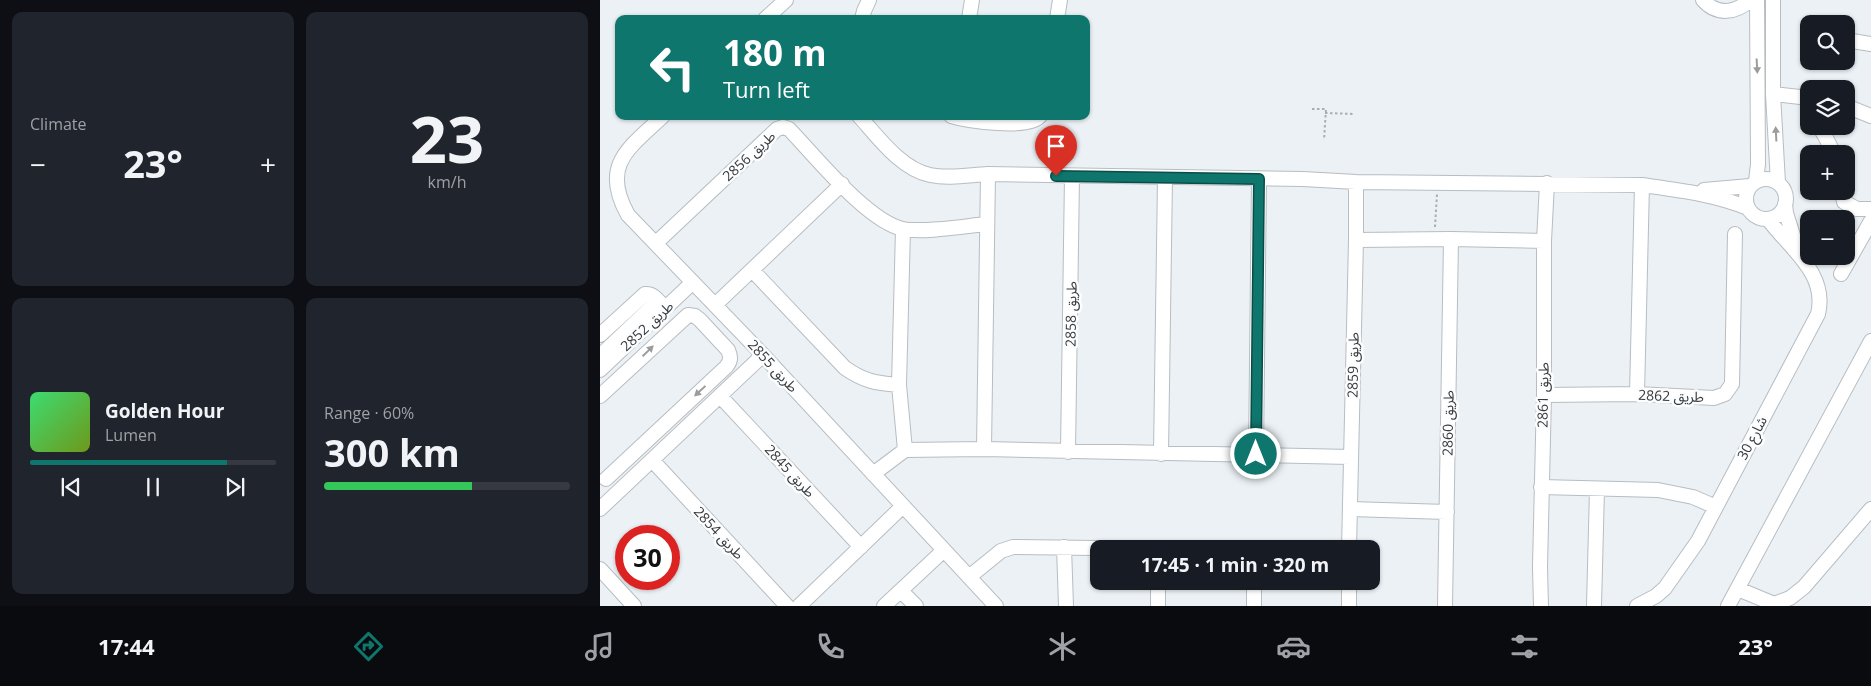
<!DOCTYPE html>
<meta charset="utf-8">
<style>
body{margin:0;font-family:"Open Sans","Noto Sans Arabic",sans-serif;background:#20242c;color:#f1f3f6;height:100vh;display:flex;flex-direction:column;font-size:19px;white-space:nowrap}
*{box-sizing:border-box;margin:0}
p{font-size:16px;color:#9ea1a6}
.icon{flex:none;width:28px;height:28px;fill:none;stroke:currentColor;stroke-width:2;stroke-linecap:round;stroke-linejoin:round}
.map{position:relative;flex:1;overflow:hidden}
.drawer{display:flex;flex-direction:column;gap:12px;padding:12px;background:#0d0f14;width:600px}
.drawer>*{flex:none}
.top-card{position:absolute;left:15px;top:15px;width:475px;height:105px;border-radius:10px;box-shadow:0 1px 4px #0004;background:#0f766e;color:#fff;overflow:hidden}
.fabs{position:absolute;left:1200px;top:15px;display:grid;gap:10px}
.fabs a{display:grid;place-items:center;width:55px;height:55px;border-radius:10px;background:#171b24;box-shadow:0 1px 4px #0004;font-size:25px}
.speed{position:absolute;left:15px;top:525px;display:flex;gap:10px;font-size:25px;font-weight:700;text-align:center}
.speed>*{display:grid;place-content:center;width:65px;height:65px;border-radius:50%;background:#171b24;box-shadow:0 1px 4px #0004;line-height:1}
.speed .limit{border:8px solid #d22;background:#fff;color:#111}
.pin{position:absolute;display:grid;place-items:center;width:42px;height:42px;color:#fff;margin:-51px -21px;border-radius:50% 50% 50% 0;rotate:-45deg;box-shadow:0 0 5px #0007}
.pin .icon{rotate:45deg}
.me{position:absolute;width:55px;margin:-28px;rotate:0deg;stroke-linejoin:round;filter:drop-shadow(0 0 4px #0008)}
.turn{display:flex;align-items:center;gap:18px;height:105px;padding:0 25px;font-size:22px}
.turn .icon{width:65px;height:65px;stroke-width:2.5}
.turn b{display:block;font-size:35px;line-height:42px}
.big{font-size:38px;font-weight:700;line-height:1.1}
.drawer .card{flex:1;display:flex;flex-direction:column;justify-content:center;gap:8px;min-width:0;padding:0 18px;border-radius:10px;background:#20242c}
.drawer .dial{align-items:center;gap:0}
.dial b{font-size:65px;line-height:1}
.song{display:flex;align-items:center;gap:15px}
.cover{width:60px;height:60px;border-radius:8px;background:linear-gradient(135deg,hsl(140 70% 55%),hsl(80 70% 35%))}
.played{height:5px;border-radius:2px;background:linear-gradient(90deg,#0f766e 80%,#363941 80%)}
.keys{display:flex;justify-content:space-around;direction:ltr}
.heat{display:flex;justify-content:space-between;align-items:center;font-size:28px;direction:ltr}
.charge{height:8px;border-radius:4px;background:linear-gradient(90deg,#34c759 60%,#363941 0)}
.drawer .tiles{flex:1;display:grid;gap:12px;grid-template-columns:repeat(2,1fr)}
.trip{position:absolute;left:490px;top:540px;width:290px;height:50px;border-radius:10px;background:#171b24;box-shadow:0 1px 4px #0004;font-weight:700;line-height:50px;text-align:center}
.dock{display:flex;height:80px;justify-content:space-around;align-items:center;background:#090b0e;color:#9ea1a6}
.dock .icon{width:35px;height:35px}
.dock .on{color:#0f766e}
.dock b{font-size:22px;color:#f1f3f6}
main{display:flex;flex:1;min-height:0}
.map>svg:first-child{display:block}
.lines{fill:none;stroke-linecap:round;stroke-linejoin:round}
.minor-casing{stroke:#b7bdc1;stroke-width:16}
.path{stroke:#a9aeb1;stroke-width:2;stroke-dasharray:2.5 2.5;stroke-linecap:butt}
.minor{stroke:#fff;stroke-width:14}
.oneway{fill:#9c9c9e}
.route-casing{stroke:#0a4d48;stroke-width:12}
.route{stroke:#0f766e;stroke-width:9}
.labels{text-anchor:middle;stroke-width:5;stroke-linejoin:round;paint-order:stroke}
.street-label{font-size:14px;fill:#383a3c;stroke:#fcfdfe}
</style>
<main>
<section class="drawer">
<div class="tiles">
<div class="card"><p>Climate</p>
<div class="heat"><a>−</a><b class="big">23°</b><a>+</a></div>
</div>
<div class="card dial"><b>23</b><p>km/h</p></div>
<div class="card">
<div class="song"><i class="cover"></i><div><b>Golden Hour</b><p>Lumen</p></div></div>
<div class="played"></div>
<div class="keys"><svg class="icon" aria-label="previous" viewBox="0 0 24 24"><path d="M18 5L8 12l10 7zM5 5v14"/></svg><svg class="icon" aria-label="pause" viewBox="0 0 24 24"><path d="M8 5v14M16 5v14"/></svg><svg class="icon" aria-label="next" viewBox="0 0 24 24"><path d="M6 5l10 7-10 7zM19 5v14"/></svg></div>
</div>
<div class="card"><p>Range · 60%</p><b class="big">300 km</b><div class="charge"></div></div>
</div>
</section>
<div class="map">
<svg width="1271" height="606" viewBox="0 0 1271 606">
<rect width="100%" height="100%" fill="#ebf1f5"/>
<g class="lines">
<defs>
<path id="minor" d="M1103,0C1117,16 1136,13 1150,0
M1173,0V94L1178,183
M165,19L186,0
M262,19L264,11L269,0
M369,19L372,0
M457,19L460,0
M1208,38H1209
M1246,40L1271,44
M1173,94L1209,98
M1246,106L1271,116
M63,116C29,148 0,165 28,215L163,355L396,606
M259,116C278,137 301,169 330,175C349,179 369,175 388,174L703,179L756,182L1042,185C1078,190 1114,194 1148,208
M351,116C368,121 429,130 440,116
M1220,128L1225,136L1234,154
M1146 199a20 20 0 1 1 40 0a20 20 0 1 1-40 0Z
M1156,181L1158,164L1157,0
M1104,190L1150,186
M1242,191L1244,202L1257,209H1271
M1185,204L1186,213L1198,251
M303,229L299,385L305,450
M756,240L851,239L944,241
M56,243L177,129L183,127L189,129C215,156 268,222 303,229C324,233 365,226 387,224
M152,270L245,368C265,382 277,383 299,385
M1241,274L1271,221
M115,305L242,184
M0,335L45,294C54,293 59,302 65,308
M0,356L58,301
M0,370L93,282
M1037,394L1042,185
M944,395L1037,394L1114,398L1125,394L1132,384L1135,234
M0,396L88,315L95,316L100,320L128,350C131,357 131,361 126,367L6,479
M120,396L261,547
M384,449L388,174
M468,452L472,176
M561,454L565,178
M656,454L659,179
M52,460L187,606
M273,474L305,450L384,449L751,457
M941,487L1058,490L1093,497L1116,507
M0,509L163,355
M750,509L847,512
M464,547L466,606
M749,549L756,240V182
M0,569L34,606
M369,577L401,551L413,547L576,549
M749,581V606
M1138,589L1174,604L1190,598L1204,587L1271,509
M301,591L316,606
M199,606L302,507
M284,606L343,551
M558,606V581
M654,606V581
M845,606L851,239
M941,606L940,567L944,395V241L947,183
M994,606L997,489
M1037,606L1056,596L1065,588L1098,541L1218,314C1228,273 1189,248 1168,219
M1128,606L1271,341"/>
</defs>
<use href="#minor" class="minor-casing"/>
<path class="path" d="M712,109H726L724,140
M725,113L754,114
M835,227L837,194"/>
<use href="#minor" class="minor"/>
</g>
<defs><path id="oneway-solid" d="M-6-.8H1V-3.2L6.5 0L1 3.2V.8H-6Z" transform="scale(1.25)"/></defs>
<g class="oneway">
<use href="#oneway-solid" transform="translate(1157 66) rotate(87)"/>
<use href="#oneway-solid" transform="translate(1176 134) rotate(-93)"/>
<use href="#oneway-solid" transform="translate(48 351) rotate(-44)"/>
<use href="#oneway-solid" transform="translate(100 391) rotate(137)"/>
</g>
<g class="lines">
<defs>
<path id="route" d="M456,176L659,179L656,454"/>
</defs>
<use href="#route" class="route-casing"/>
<use href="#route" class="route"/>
</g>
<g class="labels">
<g class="street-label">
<text transform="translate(149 156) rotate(-43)" y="5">طريق 2856</text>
<text transform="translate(471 314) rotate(-89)" y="5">طريق 2858</text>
<text transform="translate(47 326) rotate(-43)" y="5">طريق 2852</text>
<text transform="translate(753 365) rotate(-89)" y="5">طريق 2859</text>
<text transform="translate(173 366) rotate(47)" y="5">طريق 2855</text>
<text transform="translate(943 395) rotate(-89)" y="5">طريق 2861</text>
<text transform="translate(1071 396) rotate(2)" y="5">طريق 2862</text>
<text transform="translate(848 423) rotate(-89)" y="5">طريق 2860</text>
<text transform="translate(1152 438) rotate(-62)" y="5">شارع 30</text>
<text transform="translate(190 471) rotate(47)" y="5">طريق 2845</text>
<text transform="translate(119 533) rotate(47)" y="5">طريق 2854</text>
</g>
</g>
</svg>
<div class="fabs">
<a><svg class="icon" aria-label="search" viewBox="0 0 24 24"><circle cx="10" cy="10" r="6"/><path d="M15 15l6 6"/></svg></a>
<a><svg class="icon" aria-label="layers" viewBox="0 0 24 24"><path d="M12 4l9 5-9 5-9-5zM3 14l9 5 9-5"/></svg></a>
<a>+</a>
<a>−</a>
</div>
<div class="speed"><div class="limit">30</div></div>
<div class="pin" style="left:456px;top:176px;background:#d93025"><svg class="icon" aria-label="arrive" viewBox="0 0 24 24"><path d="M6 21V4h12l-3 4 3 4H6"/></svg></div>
<svg class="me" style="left:656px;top:454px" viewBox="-20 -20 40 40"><circle r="17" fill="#0f766e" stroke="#fff" stroke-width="3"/><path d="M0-11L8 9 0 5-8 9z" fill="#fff"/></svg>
<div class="trip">17:45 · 1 min · 320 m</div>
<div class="top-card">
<div class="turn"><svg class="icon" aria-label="left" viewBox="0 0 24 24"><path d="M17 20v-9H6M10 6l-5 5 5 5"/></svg><div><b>180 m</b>Turn left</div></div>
</div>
</div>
</main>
<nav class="dock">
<b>17:44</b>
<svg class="icon on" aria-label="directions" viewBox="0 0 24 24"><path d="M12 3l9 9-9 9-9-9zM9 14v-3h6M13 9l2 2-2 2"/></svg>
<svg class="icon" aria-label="music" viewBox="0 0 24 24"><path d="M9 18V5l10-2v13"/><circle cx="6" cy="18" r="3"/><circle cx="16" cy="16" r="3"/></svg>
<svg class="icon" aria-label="phone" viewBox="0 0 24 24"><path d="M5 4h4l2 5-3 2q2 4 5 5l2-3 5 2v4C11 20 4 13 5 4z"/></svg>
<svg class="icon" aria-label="climate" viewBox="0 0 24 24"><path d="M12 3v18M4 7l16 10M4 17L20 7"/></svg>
<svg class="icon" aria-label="car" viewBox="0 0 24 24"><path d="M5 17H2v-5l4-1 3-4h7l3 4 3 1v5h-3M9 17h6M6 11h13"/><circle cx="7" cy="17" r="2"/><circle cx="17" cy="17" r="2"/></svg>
<svg class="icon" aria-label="filters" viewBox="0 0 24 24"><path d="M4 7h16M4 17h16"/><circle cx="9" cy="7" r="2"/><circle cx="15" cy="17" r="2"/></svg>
<b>23°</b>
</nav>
